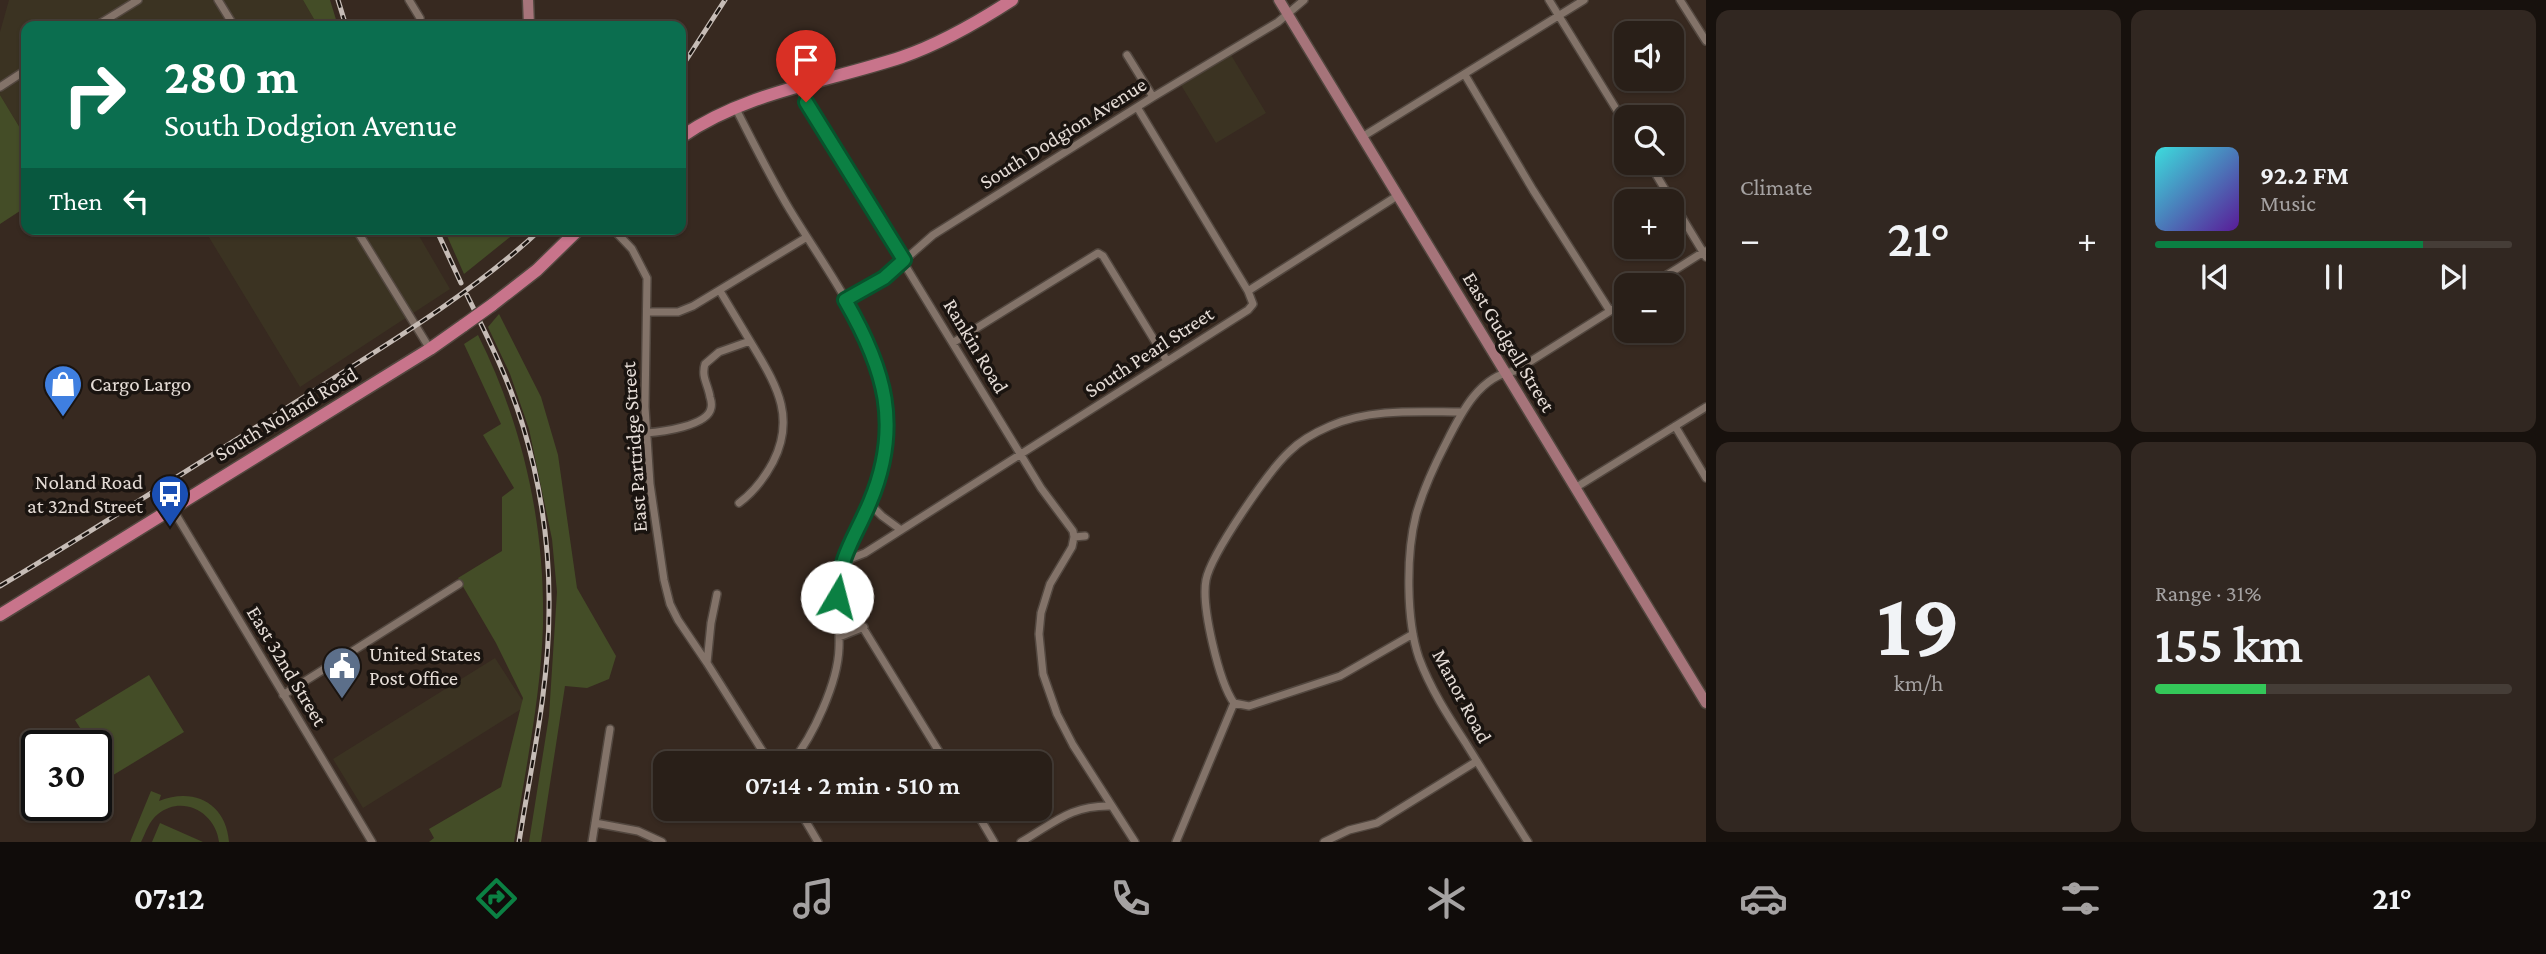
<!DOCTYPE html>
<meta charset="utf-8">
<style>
body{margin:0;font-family:"Crimson Pro",serif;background:#312721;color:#f1f3f6;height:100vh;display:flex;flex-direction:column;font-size:26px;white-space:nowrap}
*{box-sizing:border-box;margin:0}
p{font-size:23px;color:#a5a2a2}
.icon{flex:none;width:38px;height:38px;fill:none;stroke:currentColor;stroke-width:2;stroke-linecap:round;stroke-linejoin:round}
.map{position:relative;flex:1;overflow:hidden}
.details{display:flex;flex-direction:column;gap:10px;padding:10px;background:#17110d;width:840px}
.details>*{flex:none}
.hud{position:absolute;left:21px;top:21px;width:665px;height:214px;border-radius:14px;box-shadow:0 2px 5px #0004,0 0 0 2px #453d37;background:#0b6e4f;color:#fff;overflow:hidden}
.controls{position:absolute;left:1614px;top:21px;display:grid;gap:14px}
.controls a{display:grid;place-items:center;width:70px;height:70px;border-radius:14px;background:#291f18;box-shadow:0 2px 5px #0004,0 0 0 2px #453d37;font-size:35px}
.speed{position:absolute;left:21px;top:730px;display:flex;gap:14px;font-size:35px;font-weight:700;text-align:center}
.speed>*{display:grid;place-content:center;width:91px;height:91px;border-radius:50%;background:#291f18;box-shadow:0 2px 5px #0004,0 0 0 2px #453d37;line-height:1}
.speed .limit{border:4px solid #111;border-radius:10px;background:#fff;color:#111}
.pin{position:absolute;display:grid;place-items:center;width:60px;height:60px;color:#fff;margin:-72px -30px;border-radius:50% 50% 50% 0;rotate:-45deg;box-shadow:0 0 7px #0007}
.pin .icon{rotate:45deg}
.me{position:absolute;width:77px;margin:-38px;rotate:8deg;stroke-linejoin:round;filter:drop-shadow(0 0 5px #0008)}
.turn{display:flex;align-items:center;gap:24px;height:147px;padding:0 28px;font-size:32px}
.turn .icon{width:91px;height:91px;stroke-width:2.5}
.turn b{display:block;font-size:49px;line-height:60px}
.then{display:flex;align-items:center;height:66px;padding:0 28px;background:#0003;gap:14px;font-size:26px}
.big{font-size:52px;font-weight:600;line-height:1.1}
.details .card{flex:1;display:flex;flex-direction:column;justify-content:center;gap:10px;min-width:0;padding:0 24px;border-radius:14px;background:#312721}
.details .dial{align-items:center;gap:0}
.dial b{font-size:91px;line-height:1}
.song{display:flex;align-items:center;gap:21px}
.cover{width:84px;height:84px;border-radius:10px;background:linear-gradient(135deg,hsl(180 70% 55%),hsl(270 70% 35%))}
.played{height:7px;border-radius:4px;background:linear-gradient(90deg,#0b8043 75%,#453d37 75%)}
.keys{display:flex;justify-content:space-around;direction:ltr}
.heat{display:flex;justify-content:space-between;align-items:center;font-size:38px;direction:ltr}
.charge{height:10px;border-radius:5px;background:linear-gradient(90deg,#34c759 31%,#453d37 0)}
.details .tiles{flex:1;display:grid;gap:10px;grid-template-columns:repeat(2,1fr)}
.trip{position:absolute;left:653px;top:751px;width:399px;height:70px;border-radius:14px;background:#291f18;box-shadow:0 2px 5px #0004,0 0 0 2px #453d37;font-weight:600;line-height:70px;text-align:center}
.tabs{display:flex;height:112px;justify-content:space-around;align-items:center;background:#100c0a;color:#a5a2a2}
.tabs .icon{width:49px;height:49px}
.tabs .current{color:#0b8043}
.tabs b{font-size:32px;color:#f1f3f6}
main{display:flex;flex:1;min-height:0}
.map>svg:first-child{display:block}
.industrial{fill:#3b3322}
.green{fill:#444d27}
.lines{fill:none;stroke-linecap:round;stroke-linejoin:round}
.street-casing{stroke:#52473f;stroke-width:10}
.secondary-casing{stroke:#52473f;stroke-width:13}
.primary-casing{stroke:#52473f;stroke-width:15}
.street{stroke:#837369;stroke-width:7}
.secondary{stroke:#a6747a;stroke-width:10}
.primary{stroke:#c8748b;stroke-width:12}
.rail-casing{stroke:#c6bcb6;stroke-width:5}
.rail{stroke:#1a1410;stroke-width:2.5;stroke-dasharray:8;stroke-linecap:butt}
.primary-bridge-casing{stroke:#52473f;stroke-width:15;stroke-linecap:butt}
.primary-bridge{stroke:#c8748b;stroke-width:12}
.route-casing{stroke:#07532c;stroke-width:18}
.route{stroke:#0b8043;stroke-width:12}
.labels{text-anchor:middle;stroke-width:7;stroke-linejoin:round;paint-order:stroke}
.street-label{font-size:21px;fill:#e5dcd6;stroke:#1a1410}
.poi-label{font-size:21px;fill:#e5dcd6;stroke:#1a1410;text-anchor:start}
</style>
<main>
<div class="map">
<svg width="1706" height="842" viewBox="0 0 1706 842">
<rect width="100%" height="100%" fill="#372920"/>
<path class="industrial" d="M9,0H303L318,26H26V138L0,95V32Z
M1231,55L1266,113L1216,143L1181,85Z
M204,229H415L450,289L300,387Z
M495,658L526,706L363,808L333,759Z"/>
<path class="green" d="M303,0H330L338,26H318Z
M0,95L26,138V207L0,224Z
M444,229H520L464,274Z
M499,314L541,397L558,455L577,588L616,656L609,679L587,688L565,686L541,842H529L549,716L557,592L552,539L529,429L510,374L488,327Z
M478,335C523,425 545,524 543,625C541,697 525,771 514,842H429L434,838L429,829L501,787L523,698L496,643L458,578L502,551V497L514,488L483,435L501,424L464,344Z
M149,675L184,732L110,777L96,755V746L91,745L75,720Z
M151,791L161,795L159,801C194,787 226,803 229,842H219C216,813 183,794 158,814C149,821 146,832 141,842H130Z
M160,823L203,842H152Z"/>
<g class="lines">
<defs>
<path id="street" d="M218,0L234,26
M409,0L420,18
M1549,0L1626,125
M1680,0L1706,41
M96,26L138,0
M1127,55L1153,97
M1465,75L1533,190L1610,311
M800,85L806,103L1041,488L1073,531L1074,537L1072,547L1050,584L1041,613L1039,634L1043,674L1057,714L1073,745L1135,842
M0,87L26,70
M735,107C753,142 770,177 790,210C835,284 898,361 885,452C878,501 844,537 838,587L946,763
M1362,137L1584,0
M1649,163L1706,257
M356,229L430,349
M613,229L632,249L647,278L645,407L650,484L664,580L670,604L678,620L707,663
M1651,285L1705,251
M720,291C732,311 744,331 756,351C778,388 795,419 773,462C764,479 754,492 739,503
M1248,291L1397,196
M845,300L884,278L933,235L1153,97L1278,22L1304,0
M647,312H678L693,306L807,237
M954,342L1098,253L1103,256L1167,361
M1675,426L1706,478
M646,433C661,432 708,426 711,408C712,404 711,400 710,397C708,384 701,377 705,364L719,352L750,341
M1575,488L1706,407
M869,503L882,516L901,530
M172,508L372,842
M1074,537L1085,536
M842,562L865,553L1248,310L1253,304L1248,291L1137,107
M717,594L711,623L707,663L770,763
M839,637L864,627
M283,695L459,584
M1234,703L1249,706L1340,676L1413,634
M791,763C813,737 838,682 839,648C840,628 836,608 838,588
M798,808L818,842
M974,808L994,842
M595,823L638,831L662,842
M592,842L610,729
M1021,842C1054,823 1071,805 1111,806
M1176,842L1234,703C1219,682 1201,606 1206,580C1211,554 1269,470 1290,451C1301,440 1316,432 1330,426C1370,408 1420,412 1462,412
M1324,842L1349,830L1377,823L1477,761
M1528,842C1507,809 1486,776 1465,742C1448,716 1430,688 1419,658C1406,620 1406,554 1416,515C1423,490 1435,464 1447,441C1461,413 1480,375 1515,371L1626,301"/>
<path id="secondary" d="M528,0L529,26
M1279,0L1706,703"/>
<path id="primary" d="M681,137C748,91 827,82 902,57C940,44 978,22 1012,0
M492,305L537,270L579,229
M0,615L430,349L464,325"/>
</defs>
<use href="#street" class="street-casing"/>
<use href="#secondary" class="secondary-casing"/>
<use href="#primary" class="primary-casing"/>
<use href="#street" class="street"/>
<use href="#secondary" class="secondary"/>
<use href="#primary" class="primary"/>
<defs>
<path id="rail" d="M338,0L346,26
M681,68L725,0
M436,229L461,283
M467,295C488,338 509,380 523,426C541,486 550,548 549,610C549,688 531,766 519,842
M0,586C104,524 205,459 307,395C386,345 473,293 541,229"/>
</defs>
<use href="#rail" class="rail-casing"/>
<use href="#rail" class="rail"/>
<defs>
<path id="primary-bridge" d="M464,325L492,305"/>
</defs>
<use href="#primary-bridge" class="primary-bridge-casing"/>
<use href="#primary-bridge" class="primary-bridge"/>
</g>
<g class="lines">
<defs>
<path id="route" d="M806,102L904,260L884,278L845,300C885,369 902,426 870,502C854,540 840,554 837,597"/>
</defs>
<use href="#route" class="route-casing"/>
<use href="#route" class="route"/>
</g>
<defs>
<symbol id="shop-pin" viewBox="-11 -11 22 30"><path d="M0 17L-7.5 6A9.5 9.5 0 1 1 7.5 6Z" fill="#3f7fe0" stroke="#1a1410"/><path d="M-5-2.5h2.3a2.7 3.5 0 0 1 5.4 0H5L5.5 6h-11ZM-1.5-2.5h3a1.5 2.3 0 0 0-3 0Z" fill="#fff"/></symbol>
<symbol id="bus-pin" viewBox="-11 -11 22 30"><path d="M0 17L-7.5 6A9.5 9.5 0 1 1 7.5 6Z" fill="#1a4fb4" stroke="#1a1410"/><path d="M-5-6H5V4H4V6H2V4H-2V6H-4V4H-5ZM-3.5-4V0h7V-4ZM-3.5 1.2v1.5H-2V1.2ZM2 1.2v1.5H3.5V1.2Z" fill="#fff"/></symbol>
<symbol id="civic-pin" viewBox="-11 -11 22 30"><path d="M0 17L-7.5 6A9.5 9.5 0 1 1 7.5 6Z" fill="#5c6f8a" stroke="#1a1410"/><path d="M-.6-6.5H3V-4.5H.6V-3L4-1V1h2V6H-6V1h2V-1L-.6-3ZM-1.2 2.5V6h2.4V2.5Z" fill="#fff"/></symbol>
</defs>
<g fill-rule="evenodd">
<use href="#shop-pin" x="41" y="362" width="44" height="60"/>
<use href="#bus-pin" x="148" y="472" width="44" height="60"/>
<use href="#civic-pin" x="320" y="644" width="44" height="60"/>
</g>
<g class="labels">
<g class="street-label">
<text transform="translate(1063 133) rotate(-32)" y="7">South Dodgion Avenue</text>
<text transform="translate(1509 342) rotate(59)" y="7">East Gudgell Street</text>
<text transform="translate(976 346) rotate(59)" y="7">Rankin Road</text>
<text transform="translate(1149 352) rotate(-33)" y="7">South Pearl Street</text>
<text transform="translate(286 414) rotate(-31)" y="7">South Noland Road</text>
<text transform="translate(634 447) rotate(-94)" y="7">East Partridge Street</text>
<text transform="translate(287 666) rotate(59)" y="7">East 32nd Street</text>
<text transform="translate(1462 696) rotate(62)" y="7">Manor Road</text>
</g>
<g class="poi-label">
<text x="90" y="391">Cargo Largo</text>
<text x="143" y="489" text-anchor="end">Noland Road<tspan x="143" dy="24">at 32nd Street</tspan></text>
<text x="369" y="661">United States<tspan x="369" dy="24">Post Office</tspan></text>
</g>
</g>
</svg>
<div class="controls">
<a><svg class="icon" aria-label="sound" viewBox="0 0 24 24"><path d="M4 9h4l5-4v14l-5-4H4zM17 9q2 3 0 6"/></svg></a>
<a><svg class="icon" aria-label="search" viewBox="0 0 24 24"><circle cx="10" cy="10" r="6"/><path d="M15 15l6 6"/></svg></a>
<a>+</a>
<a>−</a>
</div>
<div class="speed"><div class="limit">30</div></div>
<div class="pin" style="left:806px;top:102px;background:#d93025"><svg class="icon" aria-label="arrive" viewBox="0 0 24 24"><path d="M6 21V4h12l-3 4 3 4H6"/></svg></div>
<svg class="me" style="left:837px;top:597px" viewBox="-20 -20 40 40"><circle r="19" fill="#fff"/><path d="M0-13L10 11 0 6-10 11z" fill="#0b8043"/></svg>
<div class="trip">07:14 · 2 min · 510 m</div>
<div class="hud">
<div class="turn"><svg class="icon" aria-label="right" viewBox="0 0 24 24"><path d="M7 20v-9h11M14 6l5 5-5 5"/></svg><div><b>280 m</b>South Dodgion Avenue</div></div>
<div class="then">Then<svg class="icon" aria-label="left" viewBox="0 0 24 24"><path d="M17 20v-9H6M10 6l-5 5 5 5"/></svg></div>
</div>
</div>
<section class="details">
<div class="tiles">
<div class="card"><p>Climate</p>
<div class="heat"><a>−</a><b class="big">21°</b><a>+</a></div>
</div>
<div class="card">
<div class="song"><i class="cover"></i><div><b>92.2 FM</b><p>Music</p></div></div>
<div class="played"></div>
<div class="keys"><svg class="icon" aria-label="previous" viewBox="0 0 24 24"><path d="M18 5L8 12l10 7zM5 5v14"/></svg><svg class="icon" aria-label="pause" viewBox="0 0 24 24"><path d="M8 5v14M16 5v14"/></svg><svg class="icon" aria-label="next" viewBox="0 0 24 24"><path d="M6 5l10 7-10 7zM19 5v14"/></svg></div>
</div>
<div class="card dial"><b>19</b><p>km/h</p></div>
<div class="card"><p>Range · 31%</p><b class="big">155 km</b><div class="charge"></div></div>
</div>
</section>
</main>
<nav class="tabs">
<b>07:12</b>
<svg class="icon current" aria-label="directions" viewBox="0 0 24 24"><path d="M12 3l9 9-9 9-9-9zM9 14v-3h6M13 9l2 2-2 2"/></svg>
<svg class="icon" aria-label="music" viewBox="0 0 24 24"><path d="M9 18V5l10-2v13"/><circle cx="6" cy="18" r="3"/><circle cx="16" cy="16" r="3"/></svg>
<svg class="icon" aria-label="phone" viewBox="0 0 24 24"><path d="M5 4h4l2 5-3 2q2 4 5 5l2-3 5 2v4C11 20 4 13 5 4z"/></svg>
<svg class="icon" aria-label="climate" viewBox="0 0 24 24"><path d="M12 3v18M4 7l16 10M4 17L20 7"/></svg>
<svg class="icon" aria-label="car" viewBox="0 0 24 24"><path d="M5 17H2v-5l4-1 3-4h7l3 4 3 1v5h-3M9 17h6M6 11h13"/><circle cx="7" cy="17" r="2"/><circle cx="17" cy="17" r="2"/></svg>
<svg class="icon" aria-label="filters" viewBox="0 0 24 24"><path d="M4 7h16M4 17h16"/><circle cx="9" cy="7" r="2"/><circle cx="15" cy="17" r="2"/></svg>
<b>21°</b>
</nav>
